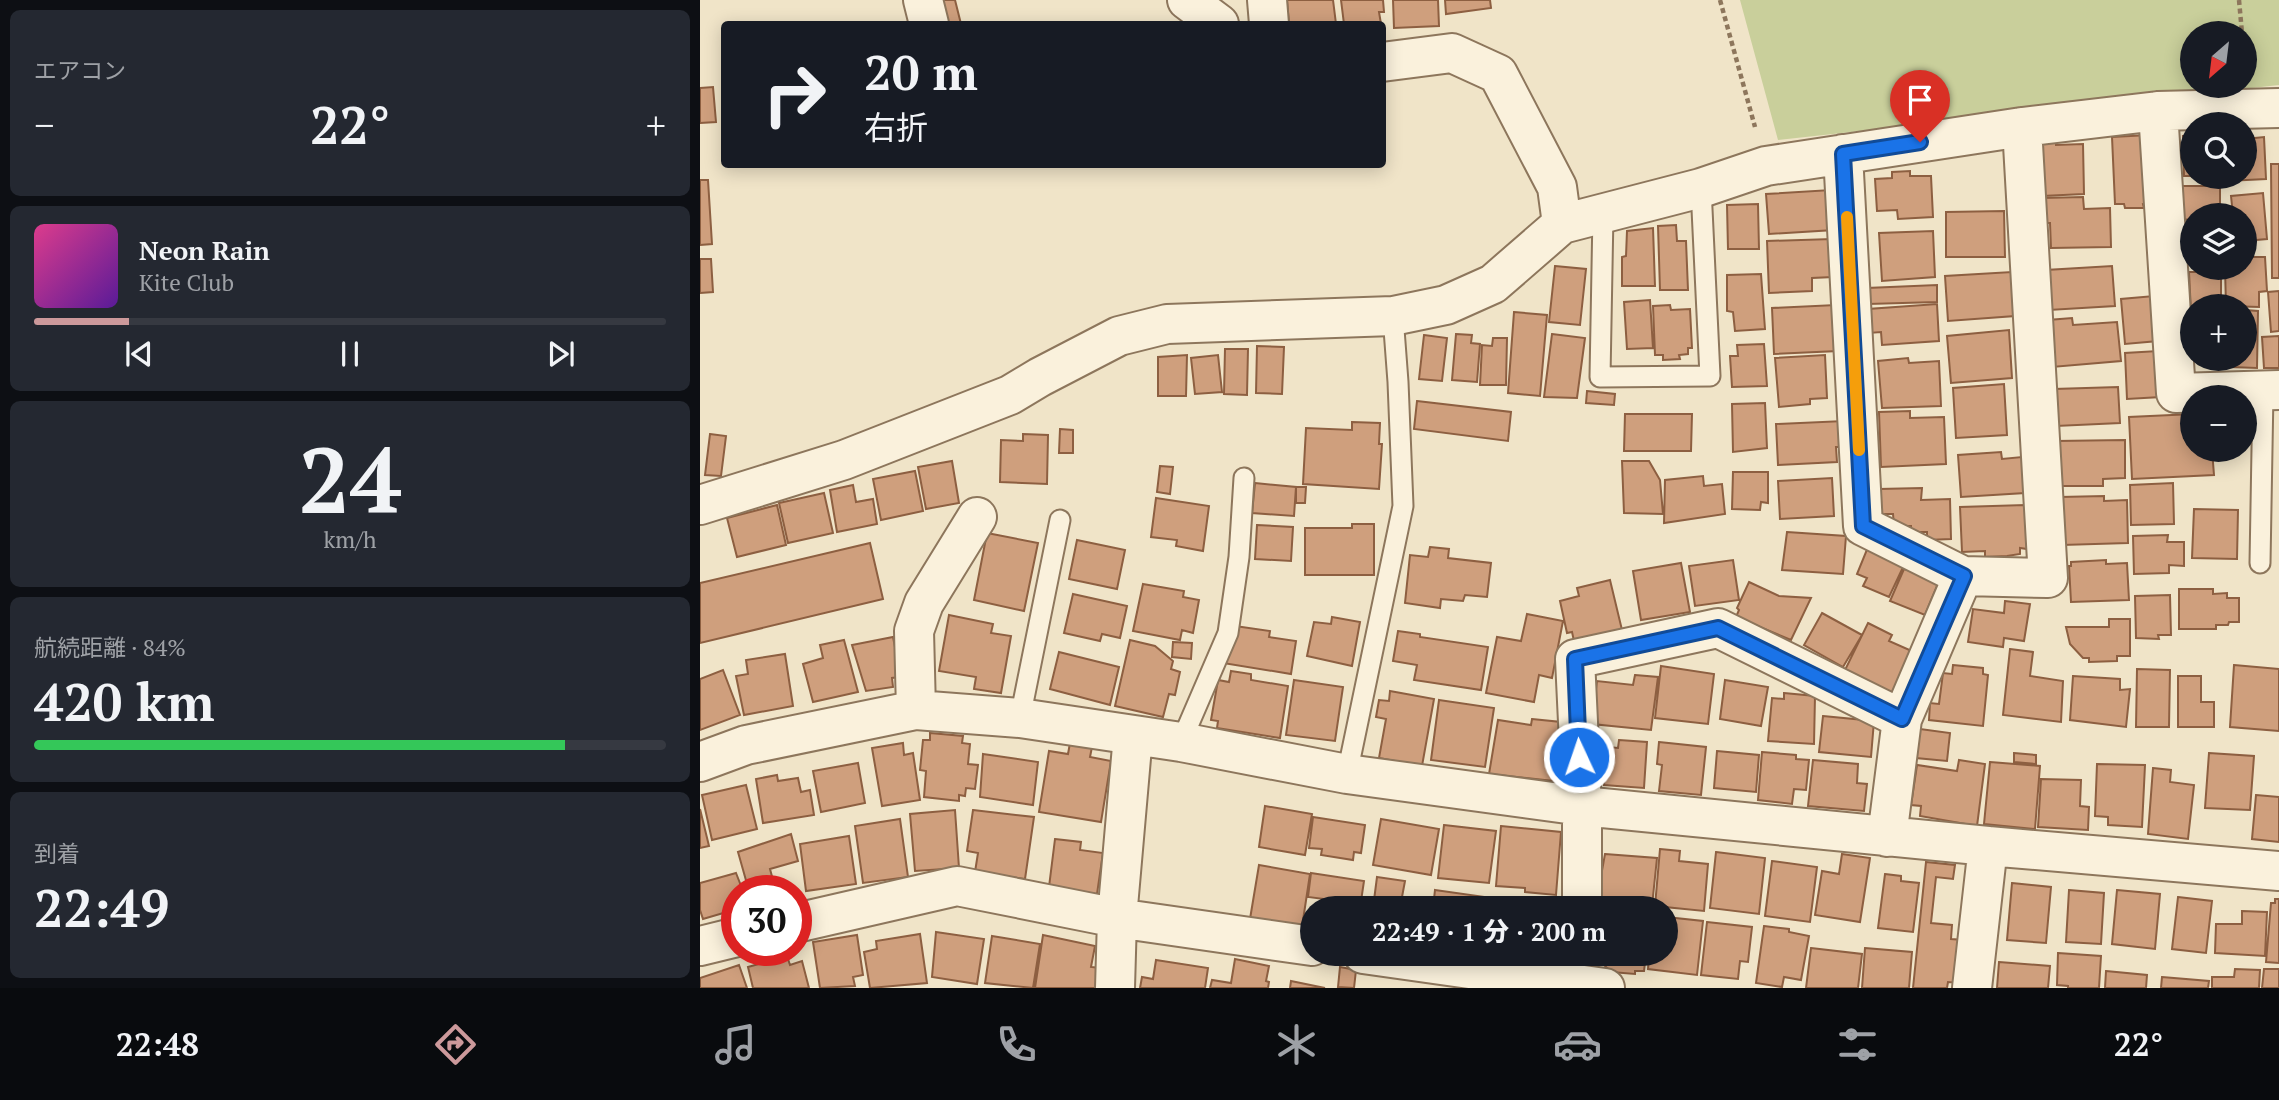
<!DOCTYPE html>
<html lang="ja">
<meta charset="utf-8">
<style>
body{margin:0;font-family:"PT Serif","Noto Sans JP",serif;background:#242831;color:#f1f3f6;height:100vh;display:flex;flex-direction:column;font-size:26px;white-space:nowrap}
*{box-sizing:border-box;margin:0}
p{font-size:23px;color:#9ea1a6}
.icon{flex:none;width:38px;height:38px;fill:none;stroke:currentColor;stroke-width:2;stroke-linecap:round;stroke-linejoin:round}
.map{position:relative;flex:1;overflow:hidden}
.drawer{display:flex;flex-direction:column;gap:10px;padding:10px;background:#0d0f14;width:700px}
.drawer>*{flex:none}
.banner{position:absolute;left:21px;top:21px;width:665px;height:147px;border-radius:7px;box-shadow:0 4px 18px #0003;background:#171b24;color:#f1f3f6;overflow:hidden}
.needle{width:46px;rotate:208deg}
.buttons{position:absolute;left:1480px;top:21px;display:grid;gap:14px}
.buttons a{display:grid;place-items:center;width:77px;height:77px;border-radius:50%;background:#171b24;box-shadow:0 4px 18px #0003;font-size:35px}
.speed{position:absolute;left:21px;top:875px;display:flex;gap:14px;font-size:35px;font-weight:700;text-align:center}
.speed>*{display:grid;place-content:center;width:91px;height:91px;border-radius:50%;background:#171b24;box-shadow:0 4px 18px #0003;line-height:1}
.speed .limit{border:10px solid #d22;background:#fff;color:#111}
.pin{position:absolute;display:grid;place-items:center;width:60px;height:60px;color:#fff;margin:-72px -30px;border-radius:50% 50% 50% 0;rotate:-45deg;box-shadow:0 0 7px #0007}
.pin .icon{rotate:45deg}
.me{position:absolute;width:77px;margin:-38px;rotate:357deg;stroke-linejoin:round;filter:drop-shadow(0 0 5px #0008)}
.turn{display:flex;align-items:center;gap:24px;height:147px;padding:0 28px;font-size:32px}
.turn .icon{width:91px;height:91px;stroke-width:2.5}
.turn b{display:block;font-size:49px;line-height:60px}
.big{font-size:52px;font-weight:800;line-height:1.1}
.drawer .tile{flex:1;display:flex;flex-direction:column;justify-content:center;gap:10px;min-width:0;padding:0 24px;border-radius:10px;background:#242831}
.drawer .dial{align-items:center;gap:0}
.dial b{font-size:91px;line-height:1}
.song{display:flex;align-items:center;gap:21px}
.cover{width:84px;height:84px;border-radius:10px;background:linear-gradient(135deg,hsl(330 70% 55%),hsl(270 70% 35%))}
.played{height:7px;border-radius:4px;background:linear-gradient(90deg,#cc999b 15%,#363941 15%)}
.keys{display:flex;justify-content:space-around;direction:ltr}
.heat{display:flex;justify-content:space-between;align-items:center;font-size:38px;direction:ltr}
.charge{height:10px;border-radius:5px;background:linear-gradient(90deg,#34c759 84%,#363941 0)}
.trip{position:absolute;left:600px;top:896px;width:378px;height:70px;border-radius:35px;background:#171b24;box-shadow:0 4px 18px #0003;font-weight:800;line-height:70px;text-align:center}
.menu{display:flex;height:112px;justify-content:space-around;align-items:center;background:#090b0e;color:#9ea1a6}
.menu .icon{width:49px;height:49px}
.menu .active{color:#cc999b}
.menu b{font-size:32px;color:#f1f3f6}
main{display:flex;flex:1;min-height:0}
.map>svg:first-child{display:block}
.green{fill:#c9cf9b;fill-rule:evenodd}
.building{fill:#cf9f7d;stroke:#8d5f41;stroke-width:2}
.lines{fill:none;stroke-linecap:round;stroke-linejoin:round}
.lane-casing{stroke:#8d765c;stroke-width:23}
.street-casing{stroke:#8d765c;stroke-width:42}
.path{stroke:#8d765c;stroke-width:4.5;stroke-dasharray:5 3.5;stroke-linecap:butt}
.lane{stroke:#faf1dc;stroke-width:19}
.street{stroke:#faf1dc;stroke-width:38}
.route-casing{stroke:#114b97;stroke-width:18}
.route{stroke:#1a73e8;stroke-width:12}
.slow{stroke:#f59e0b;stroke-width:12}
</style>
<main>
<section class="drawer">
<div class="tile"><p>エアコン</p>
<div class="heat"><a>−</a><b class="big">22°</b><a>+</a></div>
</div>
<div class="tile">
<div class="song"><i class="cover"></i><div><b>Neon Rain</b><p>Kite Club</p></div></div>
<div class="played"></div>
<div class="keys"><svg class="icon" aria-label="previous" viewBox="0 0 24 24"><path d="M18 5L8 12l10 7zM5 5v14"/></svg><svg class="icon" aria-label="pause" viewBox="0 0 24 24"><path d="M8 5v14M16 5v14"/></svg><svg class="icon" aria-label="next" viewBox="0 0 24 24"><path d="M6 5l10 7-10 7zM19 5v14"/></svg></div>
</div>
<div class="tile dial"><b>24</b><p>km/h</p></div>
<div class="tile"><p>航続距離 · 84%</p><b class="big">420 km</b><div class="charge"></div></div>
<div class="tile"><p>到着</p><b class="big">22:49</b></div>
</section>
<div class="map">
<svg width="1579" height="988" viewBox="0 0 1579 988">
<rect width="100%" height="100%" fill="#f0e4c8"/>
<path class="green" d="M1040,0H1579V85L1078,140ZM1493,33H1545V86H1493Z"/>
<path class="building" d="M231,0H255L261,24H237Z
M587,0H633L636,24H589Z
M641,0H683L684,12H679L681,24H644Z
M693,0H738L739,26L694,28Z
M745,0H790L791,8L746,14Z
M13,87L16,122L0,123V88Z
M1449,135L1451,203L1443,204L1444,208H1425L1424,204H1415L1412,137Z
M1483,136H1493V176H1484Z
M1564,137L1566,179L1527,181V177H1545V139Z
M1340,140H1356V145L1383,144L1384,194L1342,196Z
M1571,164H1579V278H1572Z
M1210,171V176H1231L1233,217L1198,219L1197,210L1177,211L1175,179L1192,178V172Z
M0,180H8L12,244L0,245Z
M1481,186H1520V215H1493V223H1490V220L1481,219Z
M1131,190L1134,230L1069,234L1066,194Z
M1563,193L1567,239L1545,241V215H1533L1531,196Z
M1383,197L1384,209L1410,208L1411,247L1351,248L1350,223H1342V198Z
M1058,204L1059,249H1028L1027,205Z
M1304,211L1305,257H1246V212Z
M976,225L977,241H986L988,290H960L958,226Z
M953,228L955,286H922V257L926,256L927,231Z
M1233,231L1235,277L1182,281L1179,233Z
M1132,239L1133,277L1112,278V291L1069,293L1067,241Z
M1545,257H1565L1567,291L1559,292V307L1526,306L1525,268H1545Z
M0,259H11L13,292L0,293Z
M855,266L886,269L880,325L849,322Z
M1412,266L1415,306L1349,310L1346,270Z
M1495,268H1521V306H1493V312H1491L1489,272H1495Z
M1312,272L1315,316L1248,321L1245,276Z
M1061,274L1065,329L1035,331L1033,312L1027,311V275Z
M1237,285V302L1168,304L1167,288Z
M1579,291V331L1571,332L1568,292Z
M1454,296L1458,341L1425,344L1421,299Z
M950,300L953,348L927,349L924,302Z
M1237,304L1239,341L1182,345L1181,332L1169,333L1168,309Z
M970,305L971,310L990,309L992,348H988V354L979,355L980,359L963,360V355H955L953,306Z
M1136,305L1138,351L1074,354L1072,308Z
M1545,310L1558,311L1557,368L1530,367V362H1525V359H1545Z
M814,312L847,315L840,396L808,393Z
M1372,318L1373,325L1417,322L1421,361L1352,367L1348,320Z
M1309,330L1312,378L1251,383L1247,336Z
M756,334L772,335L771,343L780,344L777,382L752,380Z
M852,334L885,338L877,398L844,397Z
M724,335L747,338L742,381L719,379Z
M1579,336V368H1564L1562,337Z
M793,338H807L806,385H780L782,345L792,346Z
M1064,344L1067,386L1032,387L1030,356H1038L1037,345Z
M557,346L584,347L582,394L556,393Z
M525,349H548L547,395L524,394Z
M1458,351L1461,397L1427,399L1425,353Z
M487,355L486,396H458V357Z
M518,355L522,392L495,394L491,358Z
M1125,355L1127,398L1110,399V404L1079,407L1075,358Z
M1208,358L1209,363L1239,361L1241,406L1182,408L1178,361Z
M1499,359H1524V365L1499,364Z
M1304,384L1307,435L1256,438L1253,388Z
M1418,387L1420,423L1356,426L1354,389Z
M887,391L915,394L914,405L886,403Z
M717,401L811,412L808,441L714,429Z
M1065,403L1067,448L1033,452L1032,404Z
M1210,411V418L1244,417L1246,464L1181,467L1179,412Z
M925,414H992L991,451H924Z
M1493,414V450H1512L1514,475L1432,479L1429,417Z
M1144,421L1145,447H1136L1137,462L1078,465L1076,424Z
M652,422L680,423L679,444H682L679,489L603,484L606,428L652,430Z
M360,429L373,430V453H359Z
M10,434L26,436L21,476L5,475Z
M323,434L348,435L347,484L300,482L301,440L323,441Z
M1425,440V478L1403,479V486H1357L1356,441Z
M1301,452L1302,459L1322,457L1325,493L1261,497L1258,455Z
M252,461L259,503L226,509L218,467Z
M922,461H949L960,480L963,514L924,513Z
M460,466L473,467L470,494L457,492Z
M215,471L223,511L181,520L173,479Z
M1033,472H1068V503L1061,502L1060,510L1032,509Z
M1003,476L1004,486L1022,484L1025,514L964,523L965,480Z
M1132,478L1134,516L1080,519L1078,481Z
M555,483L596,487L594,516L552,513Z
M1473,483L1474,524L1431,525L1430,485Z
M153,485L156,502L173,499L177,524L137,532L130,490Z
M596,487H606L605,503H596Z
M1222,488L1221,500L1250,499L1251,539L1227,540V532H1211V526H1194L1193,514H1180L1179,489Z
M124,493L133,533L88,543L79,503Z
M1404,496V501L1427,500L1428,543L1362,545L1360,497Z
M456,498L509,506L503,551L476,546L477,540L451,537Z
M77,505L86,545L37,557L27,518Z
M1325,505L1327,549L1320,548V554L1307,556L1285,557V551L1262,552L1260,507Z
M1494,509L1538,510L1537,559L1492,558Z
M652,524H674V575H605V528H652Z
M557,525L593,527L591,561L555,559Z
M1087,532L1146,536L1143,574L1082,570Z
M287,533L338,543L324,611L274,600Z
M1468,535L1467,542H1484V566L1469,565V573L1434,574L1433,536Z
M377,540L425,550L417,589L369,579Z
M170,543L183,599L0,643V583Z
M730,547L749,549L748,558L791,563L787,597L765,595L763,601L741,599L740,608L705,603L710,555L728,557Z
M1168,547L1205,563L1189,597L1163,586L1167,578L1157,574Z
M1033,560L1039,600L995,606L989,566Z
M1406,560V564L1427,563L1429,600L1371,602L1369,566H1371V562Z
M981,563L990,612L941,620L933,571Z
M1204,569L1240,579L1225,615L1190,601Z
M910,580L922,630L874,641L872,632L867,633L860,601L879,596L877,588Z
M1049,582L1079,596L1111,598L1091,640L1036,617L1039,610L1037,608Z
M443,584L484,591L483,597L499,600L493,633L482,630L480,640L433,631Z
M1479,589H1513V594L1527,593V598H1539V622H1529L1528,625H1516V629H1479Z
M373,594L427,606L420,638L402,634L400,641L364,633Z
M1470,595L1471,635H1458L1459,639L1436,638L1435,596Z
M1305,601L1330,604L1324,641L1304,638L1303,647L1268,642L1273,609L1304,613Z
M1122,613L1162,635L1143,667L1104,645Z
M827,614L863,621L852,678L839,675L834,702L786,693L797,637L821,641Z
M249,615L293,624L291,633L311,636L301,693L274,689L276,677L239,671Z
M632,617L660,622L652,666L607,656L614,622L631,624Z
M1409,619H1430V656H1417V661L1389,662V658H1383L1370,644L1366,627H1409Z
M1168,623L1192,635L1189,641L1214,652L1193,695L1145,670Z
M535,626L570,631L569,637L596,641L591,674L523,663Z
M698,631L720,634V637L788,647L781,690L714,680L717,665L693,661Z
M193,637L201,677L192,678L193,687L166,691L152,645Z
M144,640L158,692L113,702L103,664L123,658L120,645Z
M430,640L455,646L473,661L471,669L480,672L475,695L469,694L463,717L415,706Z
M473,642L492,643L491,659L472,657Z
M1310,649L1333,652L1330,676L1363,681L1361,722L1303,715Z
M359,652L419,667L410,705L350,689Z
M85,654L93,706L44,715L36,676L48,674L46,660Z
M1253,665L1283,668V674L1288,675L1283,726L1229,720L1230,703L1239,704L1243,673L1252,674Z
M1534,665L1579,669V731L1530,727Z
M961,666L1014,674L1008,724L955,718Z
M1437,669L1470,670L1469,727H1436Z
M23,670L40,715L0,730V679Z
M531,671L551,674V680L588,686L580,738L517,728L518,721L511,720L518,680L529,682Z
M935,675L958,677L951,730L892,724L897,681L933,685Z
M1373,676L1420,679V690L1430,689L1426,727L1370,720Z
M1478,676H1501V702H1514V727H1478Z
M594,680L643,687L635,741L586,735Z
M1025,680L1068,687L1061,726L1020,719Z
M690,691L734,699L722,766L679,758L686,719L676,717L679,700L689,701Z
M1084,693L1115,696L1114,744L1068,741L1072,698L1084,699Z
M739,700L794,708L785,767L731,760Z
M1123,716L1174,721L1171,757L1119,752Z
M832,719L861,722L854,781L789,774L798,720L831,725Z
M1220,729L1250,733L1247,761L1216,758Z
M230,733L263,736L262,743L270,744L268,764L278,765L275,789L266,788L265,796L259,795V801L224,797L226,771L220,770L223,740H230Z
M919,740L947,742L944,788L904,785L905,774L895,773L897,746L918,748Z
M959,742L1006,747L1001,795L959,791L962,765L957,764Z
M203,743L204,755L213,753L220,800L182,806L172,748Z
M370,743L392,747L390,757L411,761L401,822L339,812L349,751L368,754Z
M1017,751L1059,755L1056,792L1014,788Z
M1062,752L1096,755V759L1109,760L1106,790L1094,789L1092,804L1058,800Z
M1314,753L1336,755V764L1314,762Z
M1509,753L1554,756L1550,810L1505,808Z
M283,754L338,762L333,805L280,797Z
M1113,760L1158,764L1157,783L1167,784L1164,811L1108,806Z
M1259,760L1285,764L1277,826L1220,816L1221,806L1211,805L1217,765L1257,771Z
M1290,762L1340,766L1335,829L1284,824Z
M158,763L165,803L121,812L113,771Z
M1397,764L1445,765L1442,827L1408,825V817L1395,816Z
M1453,768L1471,770L1470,782L1494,785L1488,839L1448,834Z
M77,775L78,781L98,778L101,792L110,790L114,815L63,823L56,779Z
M1341,779L1381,780L1380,806L1389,807L1388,830L1338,827Z
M46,785L57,829L12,840L2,795Z
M1556,795L1579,797V842L1552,839Z
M565,806L612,814L605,855L559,847Z
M0,809L9,846L0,848Z
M255,810L259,868L215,871L210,814Z
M273,810L334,817L325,879L275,872L278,853L267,851Z
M613,817L665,825L661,853L654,852L653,860L621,855L622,849L609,848Z
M200,819L208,877L163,883L155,826Z
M681,819L739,829L731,875L673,865Z
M744,825L796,831L789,883L738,878Z
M801,826L861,832L856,895L825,892V888L796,886Z
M91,834L98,861L70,869L74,884L49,891L38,852Z
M149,836L156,884L106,891L100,844Z
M355,839L381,842L380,850L403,853L397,894L349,887Z
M960,849L980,851L979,861L1008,864L1004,911L955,906Z
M1016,852L1065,858L1059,914L1010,908Z
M905,854L957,858L952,906L901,901V876Z
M1142,854L1170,858L1160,922L1115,915L1122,871L1139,874Z
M1072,861L1117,867L1110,922L1065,916Z
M1226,862L1255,865L1253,879L1236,877L1231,923L1252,925L1251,939L1264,940L1260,983L1248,982L1247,988H1213Z
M559,865L610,874L602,927L550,919Z
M36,873L43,891H37V909L3,919L0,910V883Z
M611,873L664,881L660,908H631L632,900L608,897Z
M1185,874L1201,876V881L1219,883L1213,932L1178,928Z
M677,877L705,881L702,897L732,902L731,908H673Z
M1312,883L1351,887L1346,943L1307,940Z
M735,890L785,897L783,908H733Z
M1369,890L1404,893L1401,944L1366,942Z
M1417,890L1460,894L1455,949L1412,944Z
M1478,897L1512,901L1506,953L1472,949Z
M1575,899H1579V963L1566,962L1571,903H1575Z
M796,900L835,906V908H795Z
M1542,911L1567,912L1565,956L1515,953L1516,924H1542Z
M966,917L1003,921L997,975L948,969L949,954H966Z
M1007,922L1052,927L1048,962L1040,961L1038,979L1001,975Z
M1064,926L1089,929V932L1109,936L1101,980L1084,977L1082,987L1056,983Z
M236,932L284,939L277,984L232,977Z
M220,934L227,983L170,988L164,952L177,949L176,941Z
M157,935L163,975L153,977L155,986L120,988L113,942Z
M343,935L395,946L391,967L400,968L397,988H335Z
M292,936L340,944L333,988L285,983Z
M1111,948L1162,954L1158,988H1106Z
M1165,948L1212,952L1209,988H1162Z
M1358,953L1401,956L1399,988H1368V986L1357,985Z
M788,954H857L855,964Z
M903,954H946L944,971H935V974L911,972L902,963Z
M87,956L90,965L102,961L109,988H53L48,967Z
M535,959L569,966L566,981L569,982L568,988H510L512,980L531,983Z
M456,960L508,968L505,988H440L442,977L453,979Z
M1299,962L1350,966L1348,988H1297Z
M39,965L47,988H0V978Z
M640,967L656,970L654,988L638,987Z
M1535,969L1560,970L1559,988H1512V977H1534Z
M1564,969H1579V988H1562Z
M1406,971L1447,975L1446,988H1405Z
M1462,977L1509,981L1508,988H1461Z
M591,981L625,988H590Z"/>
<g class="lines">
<defs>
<path id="lane" d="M903,214L900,377L1010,376L1001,188
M1560,563L1563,392
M320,718L360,520
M481,742L528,633L539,557L544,478
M647,774L703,506L698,382L693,316"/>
<path id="street" d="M223,0L229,24
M487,0L519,24
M567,0L569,24
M682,62L752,53L798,74L857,187L862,224
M1458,111L1476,393L1579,390
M1143,154L1163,526L1263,576L1348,578L1322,127
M0,505L144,460L310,395L340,377L419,336L467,324L693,316L746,305L793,284L862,224L1001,188L1066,166L1322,127L1458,111L1579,108
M216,710L214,631L224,603L277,517
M0,762L46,745L216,710L320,718L481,742L647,774L882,806L1288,846L1579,871
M1187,837L1202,719L1263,576
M882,908V806L875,659L1018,628L1202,719
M96,923L257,886L417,918L433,735
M0,946L37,937
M663,954L905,988
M415,988L417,918L612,946
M1272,988L1288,846"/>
</defs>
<use href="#lane" class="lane-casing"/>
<use href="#street" class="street-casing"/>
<path class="path" d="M1020,0L1055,127
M1539,0L1542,33"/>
<use href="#lane" class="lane"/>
<use href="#street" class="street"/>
</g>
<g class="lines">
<defs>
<path id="route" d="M879,757L875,659L1018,628L1202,719L1264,576L1163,526L1143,154L1220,142"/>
</defs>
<use href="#route" class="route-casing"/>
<use href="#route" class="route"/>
<path class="slow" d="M1147,217L1159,450"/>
</g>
</svg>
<div class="buttons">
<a><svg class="needle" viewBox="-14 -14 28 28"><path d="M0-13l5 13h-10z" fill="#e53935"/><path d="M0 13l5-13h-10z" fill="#9ea1a6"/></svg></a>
<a><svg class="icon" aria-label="search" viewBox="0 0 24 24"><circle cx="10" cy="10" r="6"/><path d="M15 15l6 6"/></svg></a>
<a><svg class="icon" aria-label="layers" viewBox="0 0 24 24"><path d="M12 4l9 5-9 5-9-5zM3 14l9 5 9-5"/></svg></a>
<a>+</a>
<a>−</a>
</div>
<div class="speed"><div class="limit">30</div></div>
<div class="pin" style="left:1220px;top:142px;background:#d93025"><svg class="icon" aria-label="arrive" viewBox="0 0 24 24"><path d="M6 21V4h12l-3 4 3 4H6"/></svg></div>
<svg class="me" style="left:879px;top:757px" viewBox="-20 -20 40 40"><circle r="17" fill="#1a73e8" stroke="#fff" stroke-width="3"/><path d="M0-11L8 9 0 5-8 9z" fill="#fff"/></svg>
<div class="trip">22:49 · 1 分 · 200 m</div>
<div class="banner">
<div class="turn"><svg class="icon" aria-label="right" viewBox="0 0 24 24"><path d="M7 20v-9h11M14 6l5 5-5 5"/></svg><div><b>20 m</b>右折</div></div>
</div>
</div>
</main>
<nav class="menu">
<b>22:48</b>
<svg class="icon active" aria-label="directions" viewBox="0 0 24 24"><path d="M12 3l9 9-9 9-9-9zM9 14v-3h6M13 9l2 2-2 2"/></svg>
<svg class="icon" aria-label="music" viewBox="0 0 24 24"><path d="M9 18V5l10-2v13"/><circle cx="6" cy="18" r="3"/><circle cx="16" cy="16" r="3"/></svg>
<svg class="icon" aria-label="phone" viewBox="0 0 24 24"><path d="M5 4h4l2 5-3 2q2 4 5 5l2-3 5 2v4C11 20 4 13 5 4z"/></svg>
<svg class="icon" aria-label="climate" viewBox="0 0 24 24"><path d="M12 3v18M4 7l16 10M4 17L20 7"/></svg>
<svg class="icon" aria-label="car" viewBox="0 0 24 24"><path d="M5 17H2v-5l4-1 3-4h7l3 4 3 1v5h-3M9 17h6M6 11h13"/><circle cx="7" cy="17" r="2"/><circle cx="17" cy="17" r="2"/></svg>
<svg class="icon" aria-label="filters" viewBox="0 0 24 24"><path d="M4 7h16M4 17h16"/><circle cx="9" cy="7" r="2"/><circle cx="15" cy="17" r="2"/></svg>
<b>22°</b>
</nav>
